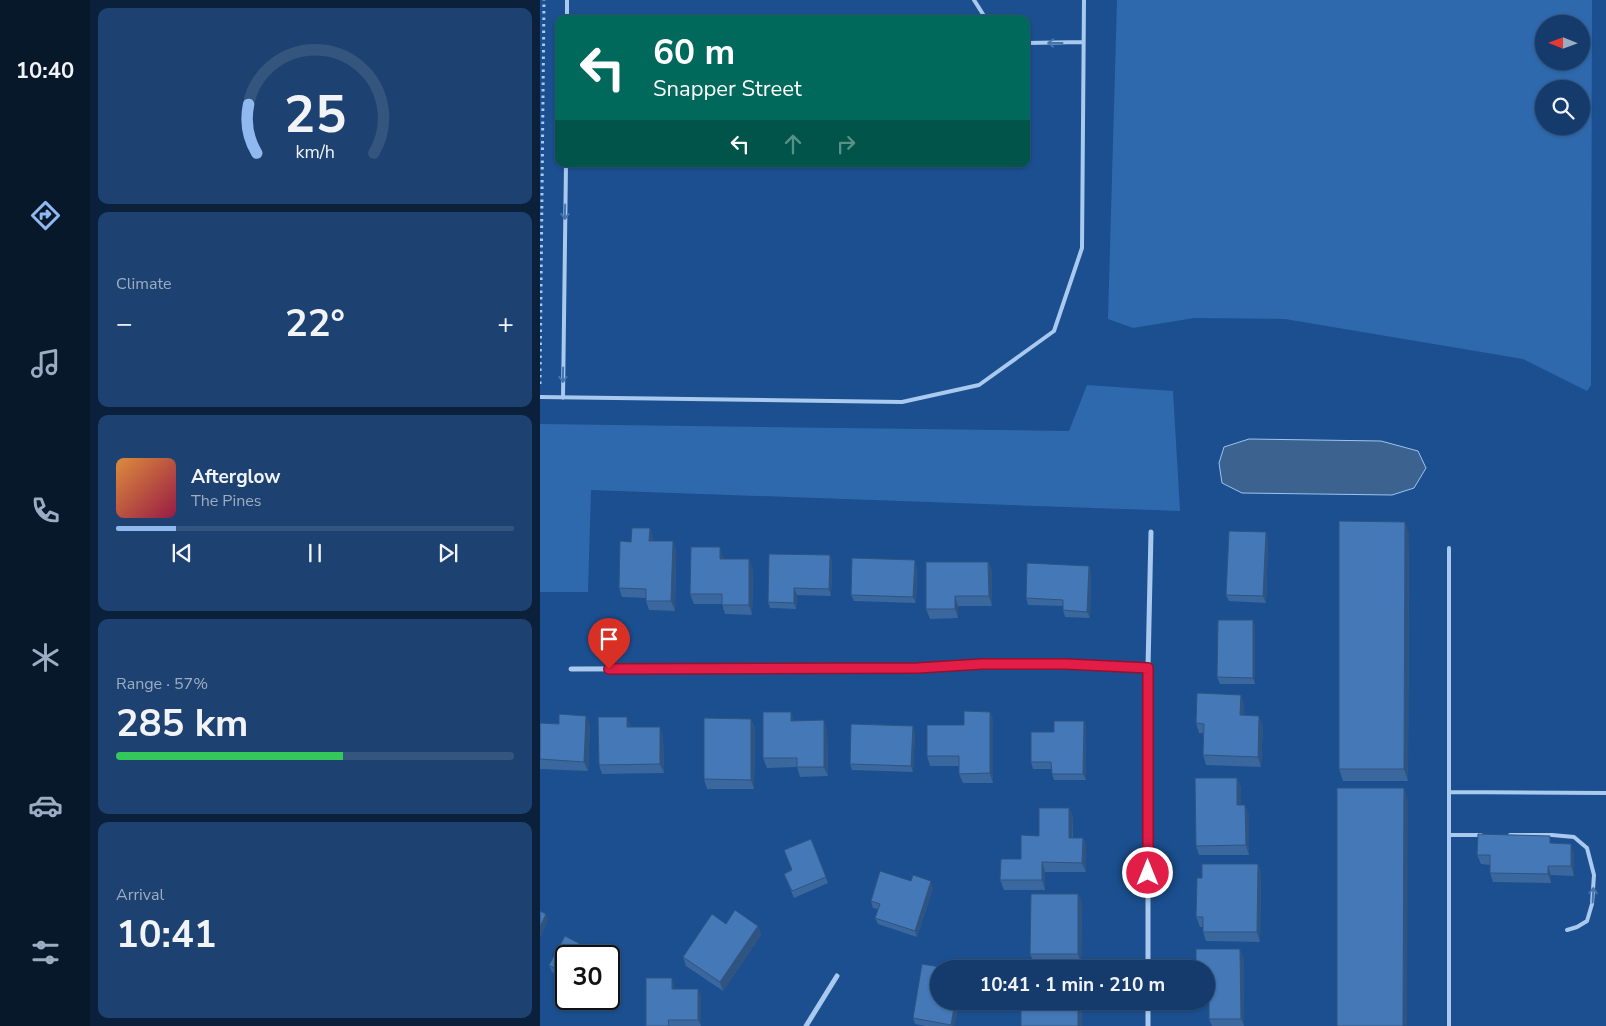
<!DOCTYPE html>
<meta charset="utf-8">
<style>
body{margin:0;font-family:"Nunito Sans",sans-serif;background:#1d4271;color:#f1f3f6;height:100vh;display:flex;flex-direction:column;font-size:19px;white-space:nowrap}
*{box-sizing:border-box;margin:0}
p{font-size:16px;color:#9dadc1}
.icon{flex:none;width:28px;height:28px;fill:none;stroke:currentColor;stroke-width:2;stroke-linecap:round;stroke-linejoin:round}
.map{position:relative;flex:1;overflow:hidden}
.panel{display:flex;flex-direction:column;gap:8px;padding:8px;background:#0b203b;width:450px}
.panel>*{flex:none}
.top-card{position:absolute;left:15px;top:15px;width:475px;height:152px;border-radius:10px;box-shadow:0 1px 4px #0004,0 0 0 1px #33557e;background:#00695c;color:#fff;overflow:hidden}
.needle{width:32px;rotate:271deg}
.tools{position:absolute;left:995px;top:15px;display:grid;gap:10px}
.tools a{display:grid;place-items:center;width:55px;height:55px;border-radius:50%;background:#143b6b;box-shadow:0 1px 4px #0004,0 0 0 1px #33557e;font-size:25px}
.speed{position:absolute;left:15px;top:945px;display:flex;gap:10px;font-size:25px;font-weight:700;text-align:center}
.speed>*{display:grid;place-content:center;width:65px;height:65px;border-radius:50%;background:#143b6b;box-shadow:0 1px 4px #0004,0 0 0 1px #33557e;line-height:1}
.speed .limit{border:2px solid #111;border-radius:8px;background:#fff;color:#111}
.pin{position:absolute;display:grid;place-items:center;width:42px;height:42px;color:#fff;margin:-51px -21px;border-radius:50% 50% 50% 0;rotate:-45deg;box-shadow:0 0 5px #0007}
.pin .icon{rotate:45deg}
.me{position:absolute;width:55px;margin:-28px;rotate:0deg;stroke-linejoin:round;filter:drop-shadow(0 0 4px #0008)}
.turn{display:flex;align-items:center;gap:18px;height:105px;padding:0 15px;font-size:22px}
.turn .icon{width:65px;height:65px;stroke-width:2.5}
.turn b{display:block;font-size:35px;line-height:42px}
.lanes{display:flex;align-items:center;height:48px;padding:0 15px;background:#0003;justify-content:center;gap:25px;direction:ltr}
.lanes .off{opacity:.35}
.big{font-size:38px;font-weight:700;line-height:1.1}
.panel .widget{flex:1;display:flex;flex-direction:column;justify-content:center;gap:8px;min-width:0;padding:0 18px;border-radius:10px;background:#1d4271}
.panel .dial{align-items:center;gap:0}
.dial svg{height:130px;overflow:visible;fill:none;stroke:#33557e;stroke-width:7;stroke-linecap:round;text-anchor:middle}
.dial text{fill:#f1f3f6;stroke:none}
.song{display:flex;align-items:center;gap:15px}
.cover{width:60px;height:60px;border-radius:8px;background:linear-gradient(135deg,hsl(30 70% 55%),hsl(340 70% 35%))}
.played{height:5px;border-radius:2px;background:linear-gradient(90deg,#90b9f0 15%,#33557e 15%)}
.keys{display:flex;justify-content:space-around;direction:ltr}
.heat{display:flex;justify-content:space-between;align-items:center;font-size:28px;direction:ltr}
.charge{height:8px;border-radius:4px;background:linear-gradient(90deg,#34c759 57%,#33557e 0)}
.trip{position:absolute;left:390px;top:960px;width:285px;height:50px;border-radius:25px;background:#143b6b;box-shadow:0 1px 4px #0004,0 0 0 1px #33557e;font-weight:700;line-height:50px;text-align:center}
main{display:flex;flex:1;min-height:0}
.tabs{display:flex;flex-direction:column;width:90px;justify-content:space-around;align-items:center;background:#08182b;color:#9dadc1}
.tabs .icon{width:35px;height:35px}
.tabs .on{color:#90b9f0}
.tabs b{font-size:22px;color:#f1f3f6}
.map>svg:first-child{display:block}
.green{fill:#2e69ad;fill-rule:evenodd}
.water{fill:#3c6290;stroke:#9cc4f0}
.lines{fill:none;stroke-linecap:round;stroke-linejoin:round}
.path{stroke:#a9c9ee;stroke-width:3;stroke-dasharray:2.5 4;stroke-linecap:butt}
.lane{stroke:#a9c9ee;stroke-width:4}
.street{stroke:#a9c9ee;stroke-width:5}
.wall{fill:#3a679d}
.shaded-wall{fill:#305480}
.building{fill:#4478b7;stroke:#305480}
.oneway{stroke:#4674ac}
.route-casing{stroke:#92132f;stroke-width:12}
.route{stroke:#e11d48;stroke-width:9}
</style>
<main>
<nav class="tabs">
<b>10:40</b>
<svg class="icon on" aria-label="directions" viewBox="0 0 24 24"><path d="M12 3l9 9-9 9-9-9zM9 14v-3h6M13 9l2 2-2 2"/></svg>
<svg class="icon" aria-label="music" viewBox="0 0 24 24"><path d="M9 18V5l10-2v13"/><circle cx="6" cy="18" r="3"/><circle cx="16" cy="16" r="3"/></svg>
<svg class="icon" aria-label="phone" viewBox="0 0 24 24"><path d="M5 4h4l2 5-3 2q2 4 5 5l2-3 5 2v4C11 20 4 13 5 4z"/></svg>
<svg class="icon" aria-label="climate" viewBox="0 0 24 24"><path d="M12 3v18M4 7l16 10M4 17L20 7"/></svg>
<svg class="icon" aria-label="car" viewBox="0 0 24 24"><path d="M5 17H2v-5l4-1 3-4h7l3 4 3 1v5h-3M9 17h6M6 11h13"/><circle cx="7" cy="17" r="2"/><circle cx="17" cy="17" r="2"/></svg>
<svg class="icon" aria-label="filters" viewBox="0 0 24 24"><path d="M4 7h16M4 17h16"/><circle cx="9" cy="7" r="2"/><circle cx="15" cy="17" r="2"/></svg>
</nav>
<section class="panel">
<div class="widget dial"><svg viewBox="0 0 100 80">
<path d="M14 69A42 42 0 1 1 86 69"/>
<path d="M14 69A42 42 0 0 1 9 39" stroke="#90b9f0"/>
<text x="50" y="56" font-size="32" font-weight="700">25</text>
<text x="50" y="72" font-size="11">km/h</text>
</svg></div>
<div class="widget"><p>Climate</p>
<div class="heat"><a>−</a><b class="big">22°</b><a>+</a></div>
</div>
<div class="widget">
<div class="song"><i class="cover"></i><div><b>Afterglow</b><p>The Pines</p></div></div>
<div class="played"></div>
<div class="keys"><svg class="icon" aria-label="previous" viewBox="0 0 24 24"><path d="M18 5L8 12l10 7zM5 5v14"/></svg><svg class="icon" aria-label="pause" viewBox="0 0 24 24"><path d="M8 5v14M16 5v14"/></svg><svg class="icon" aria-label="next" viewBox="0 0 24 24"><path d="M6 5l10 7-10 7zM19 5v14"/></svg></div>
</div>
<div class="widget"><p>Range · 57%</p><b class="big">285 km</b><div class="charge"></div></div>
<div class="widget"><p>Arrival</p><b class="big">10:41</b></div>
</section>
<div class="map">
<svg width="1066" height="1026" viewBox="0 0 1066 1026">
<rect width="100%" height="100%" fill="#1b4f8f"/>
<path class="green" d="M577,0H1052L1051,385L1047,391L983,359L745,319L654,318L593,328L568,319ZM1004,24H1041V61H1004ZM1004,89H1041V126H1004Z
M547,385L633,391L640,511L51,490L48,592H0V424L529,431Z"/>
<path class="water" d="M709,439L841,441L878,451L886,468L874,488L852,495L702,493L682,483L679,463L684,447Z"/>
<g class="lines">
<path class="path" d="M0,384L4,0"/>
<path class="lane" d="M434,0L446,19
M27,19V0
M486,43L543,42
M0,397L362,402L439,385L514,331L542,248L544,0
M23,398L26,164
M909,548V1026
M909,792L1066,793
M909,835H941
M970,835H1012L1034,837L1047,848L1054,875L1052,904L1047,921L1037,927L1027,930"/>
<path class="street" d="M31,669L378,668L442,664H526L608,668
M608,969V668L611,532
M266,1026L297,976
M608,1026V1001"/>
</g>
<path class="wall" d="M869,534L868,781H803L799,769Z
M113,537V541H133L136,551L135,611L109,610L106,601V598L82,597L79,588L91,542Z
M728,539L726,603L689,601L686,595Z
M290,555L292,562L291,596L257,595L256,609L230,608L228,602Z
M183,557V559L213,569L212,615L185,614L182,604H154L150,594Z
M448,562L452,571V606H418V618L390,619L386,609Z
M549,566L551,572L550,618L525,617L523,610V606L488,605L486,598Z
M377,567L376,603L314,601L311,595Z
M715,627V684H680L677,677Z
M704,704V715L723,725L721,767L666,765L663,755V733H659L656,723Z
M450,712L453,721V783H423L419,774V766H390L387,756L424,725Z
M211,719L215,728L214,789H167L164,779Z
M254,721L287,730L288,776L260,777L257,767L227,768L223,758Z
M544,721L546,727V780H514L512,774V769H493L491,762L514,732Z
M0,723L50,725L48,771L0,769Z
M375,732L373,772L312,770L310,764Z
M123,736L124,773L62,774L59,765Z
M697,778L701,788V805L709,815V855H659L656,846Z
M529,808L533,817V838H543L546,847V872H505V890H464L460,880L481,859L499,836Z
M271,839L288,883L254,898L244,874L252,870Z
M1013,843L1034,853V876L1011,875V883L953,882L950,873V865L941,864L937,855Z
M718,864L721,874L720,942L666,941L663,932V927H660L656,917L662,878Z
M393,888L377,937L338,924L335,918L338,909L333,908L331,901Z
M538,894L542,904L541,964L494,963L490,954Z
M186,924L218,926L221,935L183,991L146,966L143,957Z
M26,956V980L12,972L9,965Z
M704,958V1026H672L669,1019V988H666V969Z
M134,985V989L161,995V1026H106Z
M399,1001H411L418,1009L414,1026H385L375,1024L373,1018Z"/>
<path class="shaded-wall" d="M865,522L869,534L868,781L864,769Z
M110,528L113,537V550L109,541Z
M726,532L728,539L726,603L723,596Z
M133,541L136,551L135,611L131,601Z
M180,547L183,557V568L180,559Z
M290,555L292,562L291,596L289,589Z
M209,559L213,569L212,615L209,605Z
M375,560L377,567L376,603L373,597Z
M448,562L452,571V606L449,596Z
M549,566L551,572L550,618L547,612Z
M254,588L257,595L256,609L254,603Z
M415,596L418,606V618L415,609Z
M713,620L715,627V684L713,678Z
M701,695L704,704V724L700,715Z
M251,712L254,721H251Z
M450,712L453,721V783L450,773Z
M46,716L50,725L48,771L44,762Z
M719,716L723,725L721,767L718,757Z
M87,717L91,726L87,727Z
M211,719L215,728L214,789L211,780Z
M284,720L287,730L288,776L284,767Z
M544,721L546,727V780L543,774Z
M373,726L375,732L373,772L371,766Z
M120,727L123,736L124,773L120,764Z
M697,778L701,788V815L697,805Z
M864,788L868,800L867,1026H863Z
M705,805L709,815V855L706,845Z
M529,808L533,817L532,848L529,838Z
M543,838L546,847V872L542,863Z
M1031,844L1034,853V876L1031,866Z
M502,862L505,872V890L502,880Z
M718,864L721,874L720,942L717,932Z
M1008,866L1011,875V883L1008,874Z
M391,881L393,888L377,937L375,931Z
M538,894L542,904L541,964L538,954Z
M6,914L8,920L0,939V927Z
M218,926L221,935L183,991L180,982Z
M700,949L704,958V1026L701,1019Z
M73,962L76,969L69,981V971Z
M132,978L134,985L135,996L132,989Z
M158,989L161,995V1026L158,1020Z
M538,1001H542V1026H538Z
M415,1002L418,1009L414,1026H412L411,1025Z"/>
<path class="building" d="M799,521L865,522L864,769H799Z
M92,528H110L109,541H133L131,601H106V589L79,588L80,541L91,542Z
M689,531L726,532L723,596L686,595Z
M151,547H180V559H209V605H182V594H150Z
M229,554L290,555L289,589L254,588V603L228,602Z
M312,558L375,560L373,597L311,595Z
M386,562H448L449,596H415V609H386Z
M487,563L549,566L547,612L523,610V600L486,598Z
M678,620H713V678L677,677Z
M657,693L701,695L700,715L719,716L718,757L663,755L664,724L656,723Z
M424,711L450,712V773L419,774V756H387V725H424Z
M223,712H251V721L284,720V767H257V758H223Z
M19,714L46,716L44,762L0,759V723L19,724Z
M58,717H87V727H120V764L59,765Z
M164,718L211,719V780L164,779Z
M514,721H544L543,774H512L511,762H491V732H514Z
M311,724L373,726L371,766L310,764Z
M655,778H697V805H705L706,845L656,846Z
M797,788H864L863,1026H797Z
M499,808H529V838H543L542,863L502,862V880H460L461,859H481V835L499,836Z
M938,834L1010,836V843L1031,844V866H1008V874L950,873V855H937Z
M271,839L286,877L252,891L244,874L252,870L244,850Z
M662,864H718L717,932H663V917H656L657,878H662Z
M340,871L371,881L373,875L391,881L375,931L335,918L340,904L331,901Z
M491,894H538V954H490Z
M195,910L218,926L180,982L143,957L172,914L186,924Z
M0,911L6,914L0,927Z
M25,936L63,956H26V975L9,965Z
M656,949H700L701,1019H669V979H666V969H656Z
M69,960L73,962L69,971Z
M382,964L412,969H399V1001L415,1002L411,1025L373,1018Z
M106,978H132V989H158V1020H128L129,1026H106Z
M492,1001H538V1026H481V1010L492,1009Z"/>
<defs><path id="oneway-shaft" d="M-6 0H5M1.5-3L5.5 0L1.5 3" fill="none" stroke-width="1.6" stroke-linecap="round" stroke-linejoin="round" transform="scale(1.25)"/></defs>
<g class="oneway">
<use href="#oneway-shaft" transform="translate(515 43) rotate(180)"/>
<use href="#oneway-shaft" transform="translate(25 212) rotate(91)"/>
<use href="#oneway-shaft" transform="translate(23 375) rotate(91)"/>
<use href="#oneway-shaft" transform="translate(1053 895) rotate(-87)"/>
</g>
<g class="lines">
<defs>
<path id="route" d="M69,669L378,668L442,664H526L608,668V873"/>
</defs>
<use href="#route" class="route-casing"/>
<use href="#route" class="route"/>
</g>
</svg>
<div class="tools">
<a><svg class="needle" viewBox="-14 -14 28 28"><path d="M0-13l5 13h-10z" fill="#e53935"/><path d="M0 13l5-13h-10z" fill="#9dadc1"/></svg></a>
<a><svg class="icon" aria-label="search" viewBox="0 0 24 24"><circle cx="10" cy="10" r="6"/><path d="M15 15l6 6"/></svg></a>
</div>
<div class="speed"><div class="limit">30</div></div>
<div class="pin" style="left:69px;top:669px;background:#d93025"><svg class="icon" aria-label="arrive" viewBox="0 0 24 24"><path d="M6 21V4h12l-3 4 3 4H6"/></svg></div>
<svg class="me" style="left:608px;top:873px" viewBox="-20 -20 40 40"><circle r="17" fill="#e11d48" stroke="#fff" stroke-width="3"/><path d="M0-11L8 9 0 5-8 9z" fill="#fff"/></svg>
<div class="trip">10:41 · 1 min · 210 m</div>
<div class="top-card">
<div class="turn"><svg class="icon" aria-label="left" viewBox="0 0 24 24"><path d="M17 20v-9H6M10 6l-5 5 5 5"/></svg><div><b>60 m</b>Snapper Street</div></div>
<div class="lanes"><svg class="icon" aria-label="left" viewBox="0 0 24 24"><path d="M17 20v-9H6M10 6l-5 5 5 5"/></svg><svg class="icon off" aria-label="ahead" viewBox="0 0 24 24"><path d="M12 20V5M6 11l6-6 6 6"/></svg><svg class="icon off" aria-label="right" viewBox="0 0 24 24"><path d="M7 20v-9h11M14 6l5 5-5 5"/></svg></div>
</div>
</div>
</main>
